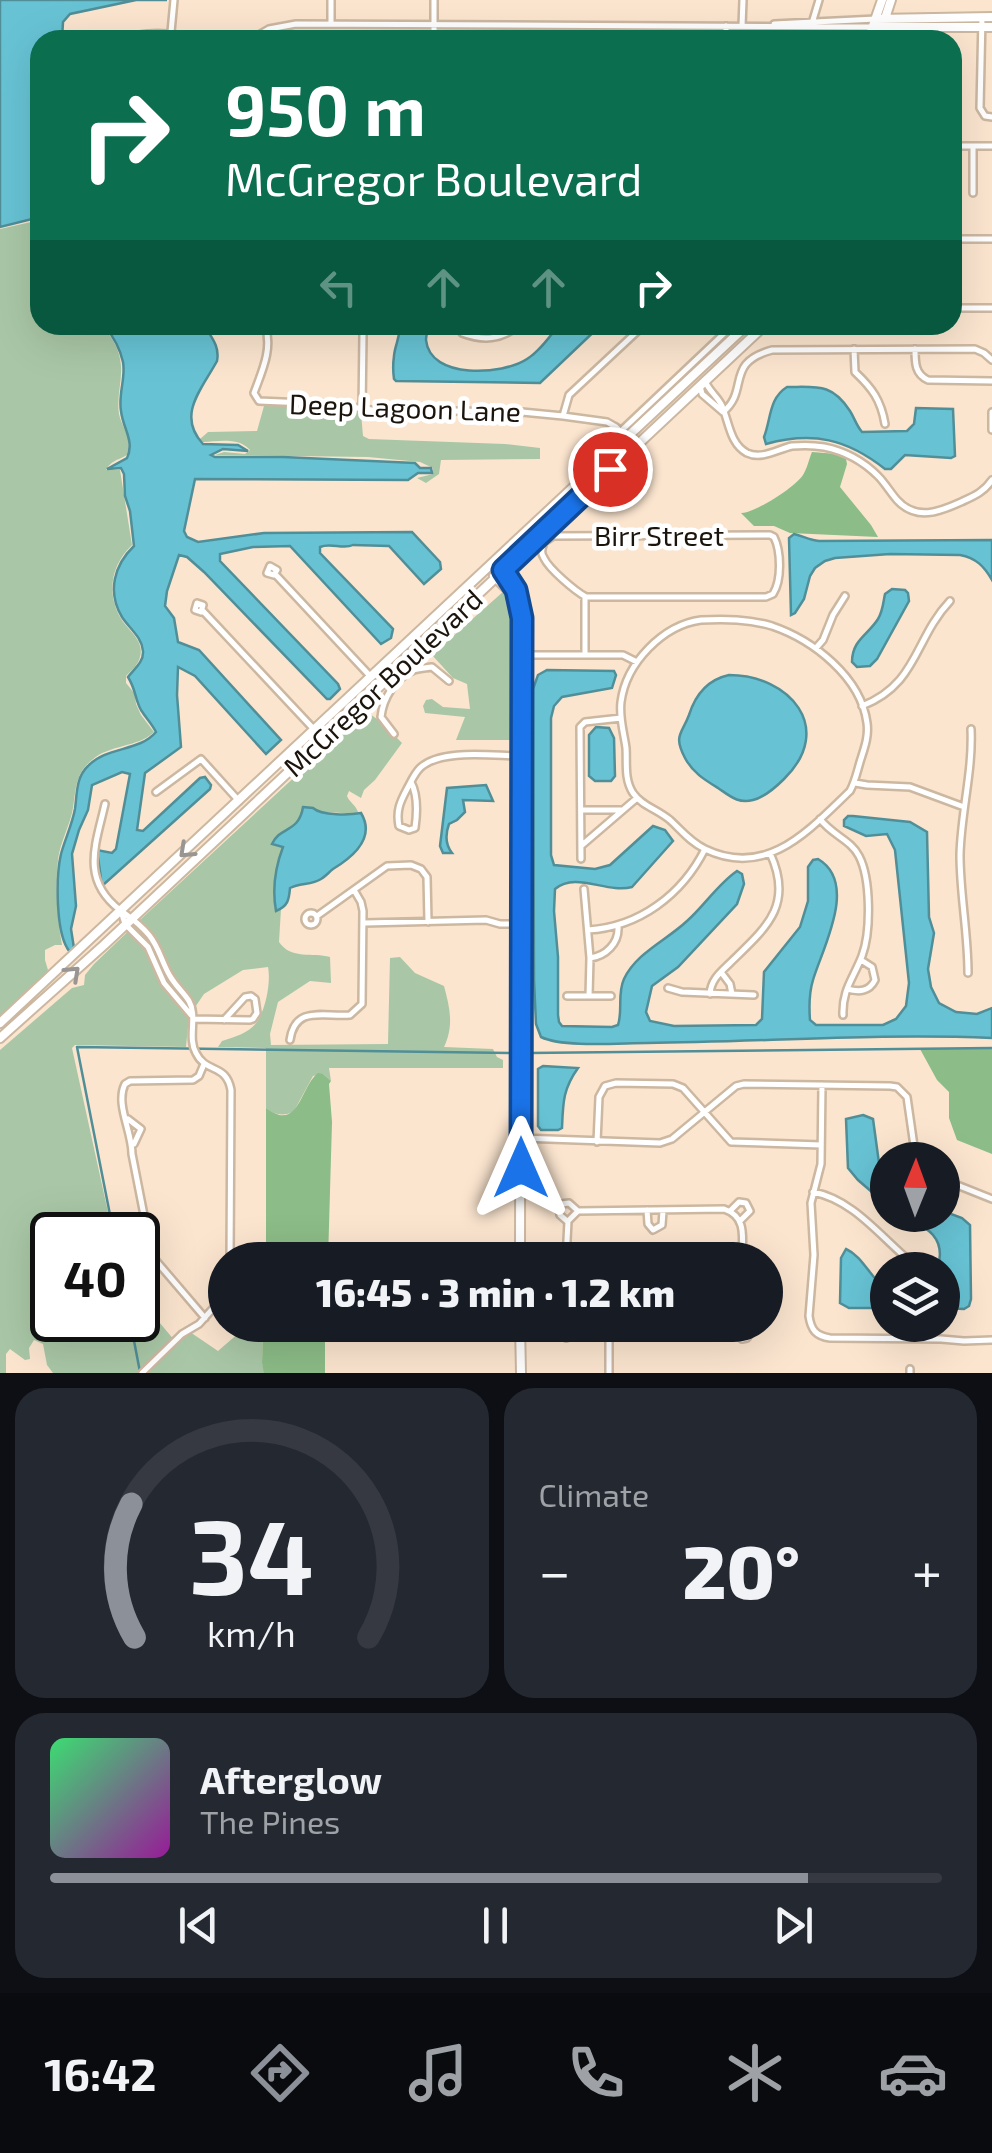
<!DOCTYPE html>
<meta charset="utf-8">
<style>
body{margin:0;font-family:"Exo 2",sans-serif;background:#242831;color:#f1f3f6;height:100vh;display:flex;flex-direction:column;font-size:38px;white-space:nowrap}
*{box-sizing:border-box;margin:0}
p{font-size:32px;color:#9ea1a6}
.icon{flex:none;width:55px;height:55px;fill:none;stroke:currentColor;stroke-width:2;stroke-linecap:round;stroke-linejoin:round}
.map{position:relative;height:1373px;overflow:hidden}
.sheet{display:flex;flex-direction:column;gap:15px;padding:15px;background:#0d0f14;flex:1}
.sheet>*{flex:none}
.hud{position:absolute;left:30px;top:30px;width:932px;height:305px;border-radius:30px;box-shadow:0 10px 40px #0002;background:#0b6e4f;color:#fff;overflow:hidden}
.needle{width:65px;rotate:1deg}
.controls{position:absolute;left:870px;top:1142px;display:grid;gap:20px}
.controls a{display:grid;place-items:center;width:90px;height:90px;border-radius:50%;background:#171b24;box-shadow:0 10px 40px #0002;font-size:50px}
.speed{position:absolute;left:30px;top:1212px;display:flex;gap:20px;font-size:50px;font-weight:700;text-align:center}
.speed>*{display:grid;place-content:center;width:130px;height:130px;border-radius:50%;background:#171b24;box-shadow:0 10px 40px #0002;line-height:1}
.speed .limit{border:5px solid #111;border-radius:15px;background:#fff;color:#111}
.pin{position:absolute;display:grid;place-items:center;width:85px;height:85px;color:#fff;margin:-42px;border:5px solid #fff;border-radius:50%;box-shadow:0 2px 10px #0007}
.me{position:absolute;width:110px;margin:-55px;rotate:0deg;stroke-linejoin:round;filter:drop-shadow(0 0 8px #0008)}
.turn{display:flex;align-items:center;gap:35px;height:210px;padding:0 30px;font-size:45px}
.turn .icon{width:130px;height:130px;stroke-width:2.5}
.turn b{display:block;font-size:70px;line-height:85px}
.lanes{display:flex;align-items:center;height:95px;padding:0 30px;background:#0003;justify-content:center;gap:50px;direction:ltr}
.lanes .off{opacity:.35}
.big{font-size:75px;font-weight:800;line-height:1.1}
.sheet .card{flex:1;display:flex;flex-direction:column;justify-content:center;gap:15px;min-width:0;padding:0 35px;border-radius:30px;background:#242831}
.sheet .dial{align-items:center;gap:0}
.dial svg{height:260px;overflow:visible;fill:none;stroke:#363941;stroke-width:7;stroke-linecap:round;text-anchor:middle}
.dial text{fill:#f1f3f6;stroke:none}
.song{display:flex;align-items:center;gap:30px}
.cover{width:120px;height:120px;border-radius:15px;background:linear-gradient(135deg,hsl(140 70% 55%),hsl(300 70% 35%))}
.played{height:10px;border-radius:5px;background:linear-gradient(90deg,#8c9099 85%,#363941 85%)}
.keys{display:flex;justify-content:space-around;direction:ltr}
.heat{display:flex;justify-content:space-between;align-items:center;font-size:55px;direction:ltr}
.sheet .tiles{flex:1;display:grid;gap:15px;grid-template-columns:1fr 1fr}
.card:last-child{grid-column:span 2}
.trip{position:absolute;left:208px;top:1242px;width:575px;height:100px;border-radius:50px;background:#171b24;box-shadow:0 10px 40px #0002;font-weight:800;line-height:100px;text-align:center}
.dock{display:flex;height:160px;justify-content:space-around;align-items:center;background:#090b0e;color:#9ea1a6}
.dock .icon{width:70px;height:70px}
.dock .selected{color:#8c9099}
.dock b{font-size:45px;color:#f1f3f6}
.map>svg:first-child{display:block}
.green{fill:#a9c7a6}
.forest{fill:#8cbc87}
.water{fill:#67c3d4;stroke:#508e98;stroke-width:2.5}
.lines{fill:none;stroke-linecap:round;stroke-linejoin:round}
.stream{stroke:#508e98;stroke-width:2.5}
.street-casing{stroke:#ccb7a1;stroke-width:10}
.secondary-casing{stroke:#ccb7a1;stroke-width:12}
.street{stroke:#fff;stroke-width:5}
.secondary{stroke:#fff;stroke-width:8}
.oneway{stroke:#989592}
.route-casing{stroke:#114b97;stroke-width:25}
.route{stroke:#1a73e8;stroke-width:18}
.labels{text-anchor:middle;stroke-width:9;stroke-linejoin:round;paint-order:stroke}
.street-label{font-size:28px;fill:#1b140c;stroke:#fff}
</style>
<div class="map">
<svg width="992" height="1373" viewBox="0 0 992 1373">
<rect width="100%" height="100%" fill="#fbe5cf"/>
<path class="green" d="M40,220V325H102C110,335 118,346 120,359C124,377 116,395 119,414C121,425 133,441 129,452C125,460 113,457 106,470H120L132,545C112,564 106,591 120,617C127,630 145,640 140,657C138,665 131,671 126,676V683L135,694L136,704L141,715L154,732C137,748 110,744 92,760C75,773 76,790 73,808C70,826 60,842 58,860C55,888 57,917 62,945H55L45,950V960L48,970L43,979L0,1016V229Z
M264,406H330L361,413L363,436L369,439L505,444L540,448V459L441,460L439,474L426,483L417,478L433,474V468L420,462L368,457L215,455L224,452L245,454L250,450C239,437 219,441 203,442L200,439L208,432L257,431Z
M504,591L511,601L516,629L519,632V740H456L465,717L425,713L423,706L426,700L432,699L443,707L470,709L467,684L453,678L432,655Z
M366,711L381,722L402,743L375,780L364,790L361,798L349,791L347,796C349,802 356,805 358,812L352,815C341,811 315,813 302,813L294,827L280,833V845L283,847L279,857L274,906L276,911L281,909L279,942C291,960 313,952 330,957L331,983L310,981L278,1002L270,1034L271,1045L388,1044L390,958L400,957L415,973L444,986C450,1008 454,1026 444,1047L493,1049L497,1057L503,1060V1068H329L331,1081L323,1074L313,1076L294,1111C284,1117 274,1115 266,1108V1048L218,1047L222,1041C235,1037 249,1033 257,1022C266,1008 271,982 268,967L243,970L204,994L189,1016L186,1047L75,1045L72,1048L113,1235H52V1320H138V1297L175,1341L190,1332L218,1351L248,1325H263L262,1363L265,1373H53L47,1365L43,1344L34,1340L29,1348L30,1359L25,1360L10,1349L6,1354V1373H0V1050L72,988L84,985L85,975L94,964L141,919Z"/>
<path class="forest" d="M812,452L837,454L846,459L847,464L840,487L871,525L878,537L790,533L774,526H754L741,513C755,513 794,488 803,475C807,469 809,459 812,452Z
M992,1047V1154L957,1140L949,1118V1092L937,1080L920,1049Z
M318,1073L323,1074L331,1081L329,1084L332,1122L328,1260H266V1108C299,1133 300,1087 318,1073Z
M263,1325H325V1373H264L262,1363Z"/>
<path class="water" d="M0,0H167H136L70,14L63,22L62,40H40V217L0,227Z
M104,325H204C211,337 220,346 217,361C202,389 176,415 203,444L238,445L248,451L223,449L211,455L215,457H283L415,463L420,468H431L432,473H418L408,480L195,479L184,531L187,537L198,542L264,533L412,532L440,562L441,569L424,584L389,546L353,545C343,550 331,542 320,547V553L393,629L391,638L381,644L290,546L253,547L220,554V561L338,684L340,689L330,699H327L204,572L187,557L179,555L167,591L165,606L174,618L178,642L199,650L281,740L266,754L195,676L178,667L177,695L181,747L145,773L137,830L143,831L200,778L205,777L211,785L210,789L102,886L97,850L112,853L116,849L130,774L122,772L92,785L88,810L79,830L72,854L76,906L71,929L74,948L70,952C55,935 56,876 61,854C65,839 72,825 75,809C77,794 76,777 88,766C107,746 139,752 156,732C152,724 146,718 141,710C135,699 136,690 128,677C134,669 144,662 143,651C142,637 129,628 122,617C107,592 114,565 134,546L130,511L125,496L124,474L121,468L107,469L127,458C135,441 123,429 121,411C118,394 126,378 123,362C120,348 113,336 104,325Z
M399,325H429C428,330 426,335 426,340C430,380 503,375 527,359C540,351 549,337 559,325H601L540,383L396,381L394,379C393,372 393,363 394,356C395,344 401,337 399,325Z
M787,387C817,387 832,383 850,411C855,419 856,425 862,432L907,431L914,424L916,408L953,409L955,456L951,458L905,455L891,469H885C847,439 813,431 766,444L764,437C771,419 769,398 787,387Z
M794,534C803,536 809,540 819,541L992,540V580C984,566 976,558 960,555L890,554L835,558L825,561L815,568L810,576L804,599L795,613L791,615L789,538Z
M892,589L905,590L908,593L909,601L877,659L870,666L857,667L852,662C852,640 868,635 878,619C883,611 883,603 885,594Z
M547,670L614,671L616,675L612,688L562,697L554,706L551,718V855L554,865L595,869L610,865L653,826L665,830L673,841L632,887C607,894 576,871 555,889L554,911L558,957V1015L559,1022L562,1026L612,1027L618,1025C623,1010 617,994 624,979C636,953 667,940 687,921C704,906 718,884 737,871L742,874L744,884L737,904L678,967L652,986L646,1012L650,1021L674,1026L756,1025L762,1019L764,972L800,927L808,901V867L813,860L818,859C859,883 822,949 813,980C809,993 809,1007 810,1020L816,1025H883L896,1019L906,1006L909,983L895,850L887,834L866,836L844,826V820L848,816H853L910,822L927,832L929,917L934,933L928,969L931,987L939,1003L956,1012L977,1014L992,1008V1038C877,1033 762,1042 647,1043C620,1043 564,1048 541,1037L536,1024L534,980L533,689L538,675Z
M729,675C789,675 836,728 784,779C775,788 765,797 753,800C738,804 730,796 718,788C705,780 693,773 685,758C673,735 682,734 689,715C695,696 706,680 729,675Z
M596,727L609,728L614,738L615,776L611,781H595L589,776V735Z
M486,785L493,801L463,800L465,812L457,820L449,824C445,835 445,844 452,853H443L440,846L447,788Z
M303,807L313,808C322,816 350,815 361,813C376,838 353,857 333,869C329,872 325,877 321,879C312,885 300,883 290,888C289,900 288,906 276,911C272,889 275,868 283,847L272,844C280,826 299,833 303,807Z
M543,1066L578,1068C563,1089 563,1102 562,1128L558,1130H541L538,1126V1069Z
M863,1115L873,1119L879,1163L887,1179V1205L858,1180L848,1168L846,1119Z
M943,1211L962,1218L970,1225L971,1299L969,1306L964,1309L943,1308L942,1270H937C948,1238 927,1227 902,1215H942Z
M846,1249C864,1257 870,1279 887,1289V1308H849L840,1303L841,1258Z"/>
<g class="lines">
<path class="stream" d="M528,1053L992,1048
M114,1235L77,1047L514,1053
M130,1320L140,1372"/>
<defs>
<path id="street" d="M331,0V24
M434,0V40
M982,17L980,108L985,116L992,117
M813,20L819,0
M774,24L876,19
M742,26L743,0
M171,32L174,0
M117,40C145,31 170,31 198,40
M250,40L269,29L296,24L873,27
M726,40V26
M952,146H992
M973,146V193
M952,239H992
M952,308H992
M265,325C273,349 262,371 254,393L259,401L329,404L372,410L522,412L563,416L607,422L616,427L626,437
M462,333C483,341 501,340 519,325
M854,349L855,372C872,388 881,400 885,424
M915,349C915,363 915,374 928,380L992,381
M705,381C709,391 718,397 722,406C729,422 730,444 747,453C762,460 778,449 792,446C803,445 813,445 824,447C844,451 863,461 878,476C885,483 890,492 897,500C916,521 939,512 961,502C974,496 984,492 992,480
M700,386L702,394L723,412
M362,410L363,334
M723,412C750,390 724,363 772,350L975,349L984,353L992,360
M992,412V430
M563,416L569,395L644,325
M621,431L733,325
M770,535L774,537C781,551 782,580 773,594L766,597H586C575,591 549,569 544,558C540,552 542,549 544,542L553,536Z
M270,566L277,570L274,575L267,573Z
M275,574L371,677
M197,603L203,605L201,612L195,610Z
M203,611L323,739
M701,620C725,619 749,619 772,626C813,640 861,677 867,723C869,737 864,749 860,762C857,772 855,782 850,791C809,830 767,879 705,849C690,842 681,830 670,820C657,809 642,806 633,793C624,779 627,763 626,748C624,733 619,718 621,702C626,663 663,625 701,620Z
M816,648L823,640L833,615L845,596
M585,654V597
M522,655H623L637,662
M862,706C918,684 914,639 950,601
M394,734L381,717C383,698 396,677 414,670C420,668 426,668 432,667L449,681
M411,782C418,795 417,814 415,828L409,830L399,826C396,811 400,802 407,789C411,782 414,774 420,768C441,748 494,756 521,756
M855,783L867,785L910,787L964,807
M156,792L201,759L239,801
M105,804C96,844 80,879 120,910C131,918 139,923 149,935C159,947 162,963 170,976C175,985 183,992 189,1001C198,1017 187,1037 196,1053C206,1074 226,1063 231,1090L230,1260
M581,810H621
M820,819C832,835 851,840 859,856C871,879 871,932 862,956C853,979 842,990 843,1015
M581,846L637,798
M581,859L580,727L585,722L621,718
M584,889L590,958L589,996
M121,911L125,924L148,947L164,983L191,1015
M305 919a6 6 0 1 1 12 0a6 6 0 1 1-12 0Z
M317,916L387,866L411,865L421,869L427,877L428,922
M365,923L486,920L500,924H521
M588,930C639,927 682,895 705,849
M590,958C606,956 619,943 618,927
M721,972L730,984L732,994
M968,973C968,933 960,894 960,855C961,812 973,771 971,729
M668,988L682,992L754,995
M847,989C859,992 869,992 875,980L872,967L861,960
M710,994C711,979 721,972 731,962C767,927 794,905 770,853
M567,996H611
M193,1019L250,1020L253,1019L257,1013L255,999L251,996L245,997L224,1020
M290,1040C295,1005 323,1017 350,1015L362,1004L363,911L361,902L354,890
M204,1064L199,1076L193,1080L130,1081L125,1084C115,1104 132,1131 132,1154L152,1256L205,1318
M822,1085L821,1164L811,1203L814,1255L809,1316C811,1330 816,1336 830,1338L941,1339L964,1341L992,1340
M128,1119L141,1129L134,1144
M521,1138L660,1143L672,1139L736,1086L744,1084L890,1086L897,1087L907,1097L916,1160
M597,1142L599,1097L605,1086L616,1083L673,1084L683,1088L731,1142L821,1145
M942,1179L992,1199
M813,1192C850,1199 876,1231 903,1255
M647,1210L648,1224L653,1230L662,1225L663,1211
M730,1211L739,1202L746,1203L750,1211L740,1221
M567,1221L560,1215L559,1210L561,1204L569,1203L578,1211
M566,1260L568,1221L578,1211L724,1209C748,1217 742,1239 742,1260
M560,1325L559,1332L566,1338L571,1336L577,1328
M573,1325L583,1330L726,1331L737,1325
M731,1329L742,1339L747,1338L750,1333L747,1325
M142,1373L182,1334L199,1324L225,1295
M609,1373V1331
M910,1373V1369"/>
<path id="secondary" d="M876,19L992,17
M873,27H992
M868,40L882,0
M878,40L891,0
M501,569L516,590L521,618L520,1260
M494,576L510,592L517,603
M0,1023L747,325
M0,1038L104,945L765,325
M520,1325L521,1373"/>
</defs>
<use href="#street" class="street-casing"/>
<use href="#secondary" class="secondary-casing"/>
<use href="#street" class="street"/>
<use href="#secondary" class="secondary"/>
</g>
<defs><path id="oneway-chevron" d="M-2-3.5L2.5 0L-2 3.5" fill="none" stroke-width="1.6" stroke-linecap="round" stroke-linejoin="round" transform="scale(2.5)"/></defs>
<g class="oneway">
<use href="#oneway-chevron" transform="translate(186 851) rotate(137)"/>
<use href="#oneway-chevron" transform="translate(73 973) rotate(-43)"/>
</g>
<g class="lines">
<defs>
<path id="route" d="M521,1168L522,618L516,590L503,570L610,469"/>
</defs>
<use href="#route" class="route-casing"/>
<use href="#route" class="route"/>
</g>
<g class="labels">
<g class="street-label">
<text transform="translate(405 408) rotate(2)" y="10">Deep Lagoon Lane</text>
<text x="659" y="546">Birr Street</text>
<text transform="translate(383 683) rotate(-43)" y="10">McGregor Boulevard</text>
</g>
</g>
</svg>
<div class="controls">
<a><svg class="needle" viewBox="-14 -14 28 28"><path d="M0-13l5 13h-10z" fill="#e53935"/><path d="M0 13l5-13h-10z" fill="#9ea1a6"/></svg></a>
<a><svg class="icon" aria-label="layers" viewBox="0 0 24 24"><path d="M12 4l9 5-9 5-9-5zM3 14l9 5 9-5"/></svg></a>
</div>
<div class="speed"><div class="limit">40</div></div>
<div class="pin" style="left:610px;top:469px;background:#d93025"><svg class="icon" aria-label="arrive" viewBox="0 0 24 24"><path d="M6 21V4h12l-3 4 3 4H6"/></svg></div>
<svg class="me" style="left:521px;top:1168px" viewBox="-20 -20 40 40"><path d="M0-17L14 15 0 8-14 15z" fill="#1a73e8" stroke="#fff" stroke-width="4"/></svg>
<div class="trip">16:45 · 3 min · 1.2 km</div>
<div class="hud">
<div class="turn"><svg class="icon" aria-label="right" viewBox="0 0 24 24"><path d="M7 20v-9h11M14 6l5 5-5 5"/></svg><div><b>950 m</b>McGregor Boulevard</div></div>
<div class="lanes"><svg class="icon off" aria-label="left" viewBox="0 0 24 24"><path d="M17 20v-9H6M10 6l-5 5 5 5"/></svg><svg class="icon off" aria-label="ahead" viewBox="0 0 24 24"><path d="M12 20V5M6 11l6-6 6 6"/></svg><svg class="icon off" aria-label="ahead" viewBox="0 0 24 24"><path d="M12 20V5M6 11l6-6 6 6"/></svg><svg class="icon" aria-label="right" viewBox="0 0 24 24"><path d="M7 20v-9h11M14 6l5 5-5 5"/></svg></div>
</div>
</div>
<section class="sheet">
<div class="tiles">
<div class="card dial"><svg viewBox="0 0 100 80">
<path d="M14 69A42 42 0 1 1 86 69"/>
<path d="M14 69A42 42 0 0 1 13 28" stroke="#8c9099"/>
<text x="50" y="56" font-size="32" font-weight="700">34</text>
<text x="50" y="72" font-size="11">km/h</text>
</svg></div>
<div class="card"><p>Climate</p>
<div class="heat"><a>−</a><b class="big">20°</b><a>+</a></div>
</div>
<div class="card">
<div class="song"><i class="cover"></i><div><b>Afterglow</b><p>The Pines</p></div></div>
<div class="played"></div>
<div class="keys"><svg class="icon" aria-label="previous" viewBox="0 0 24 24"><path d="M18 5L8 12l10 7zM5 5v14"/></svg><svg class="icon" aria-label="pause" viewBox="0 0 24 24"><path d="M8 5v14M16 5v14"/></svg><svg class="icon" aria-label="next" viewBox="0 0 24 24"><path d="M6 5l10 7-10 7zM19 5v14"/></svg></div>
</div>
</div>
</section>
<nav class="dock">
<b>16:42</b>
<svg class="icon selected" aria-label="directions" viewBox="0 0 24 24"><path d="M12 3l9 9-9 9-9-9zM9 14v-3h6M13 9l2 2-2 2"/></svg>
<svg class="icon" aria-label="music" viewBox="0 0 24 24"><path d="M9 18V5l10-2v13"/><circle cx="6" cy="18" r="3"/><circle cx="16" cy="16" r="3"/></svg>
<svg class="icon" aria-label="phone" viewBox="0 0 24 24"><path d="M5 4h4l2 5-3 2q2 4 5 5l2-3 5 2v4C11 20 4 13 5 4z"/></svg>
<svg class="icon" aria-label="climate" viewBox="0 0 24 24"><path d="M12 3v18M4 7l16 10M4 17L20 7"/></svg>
<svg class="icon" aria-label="car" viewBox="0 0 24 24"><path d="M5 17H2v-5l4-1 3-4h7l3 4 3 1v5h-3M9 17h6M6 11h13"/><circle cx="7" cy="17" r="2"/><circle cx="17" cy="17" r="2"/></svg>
</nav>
